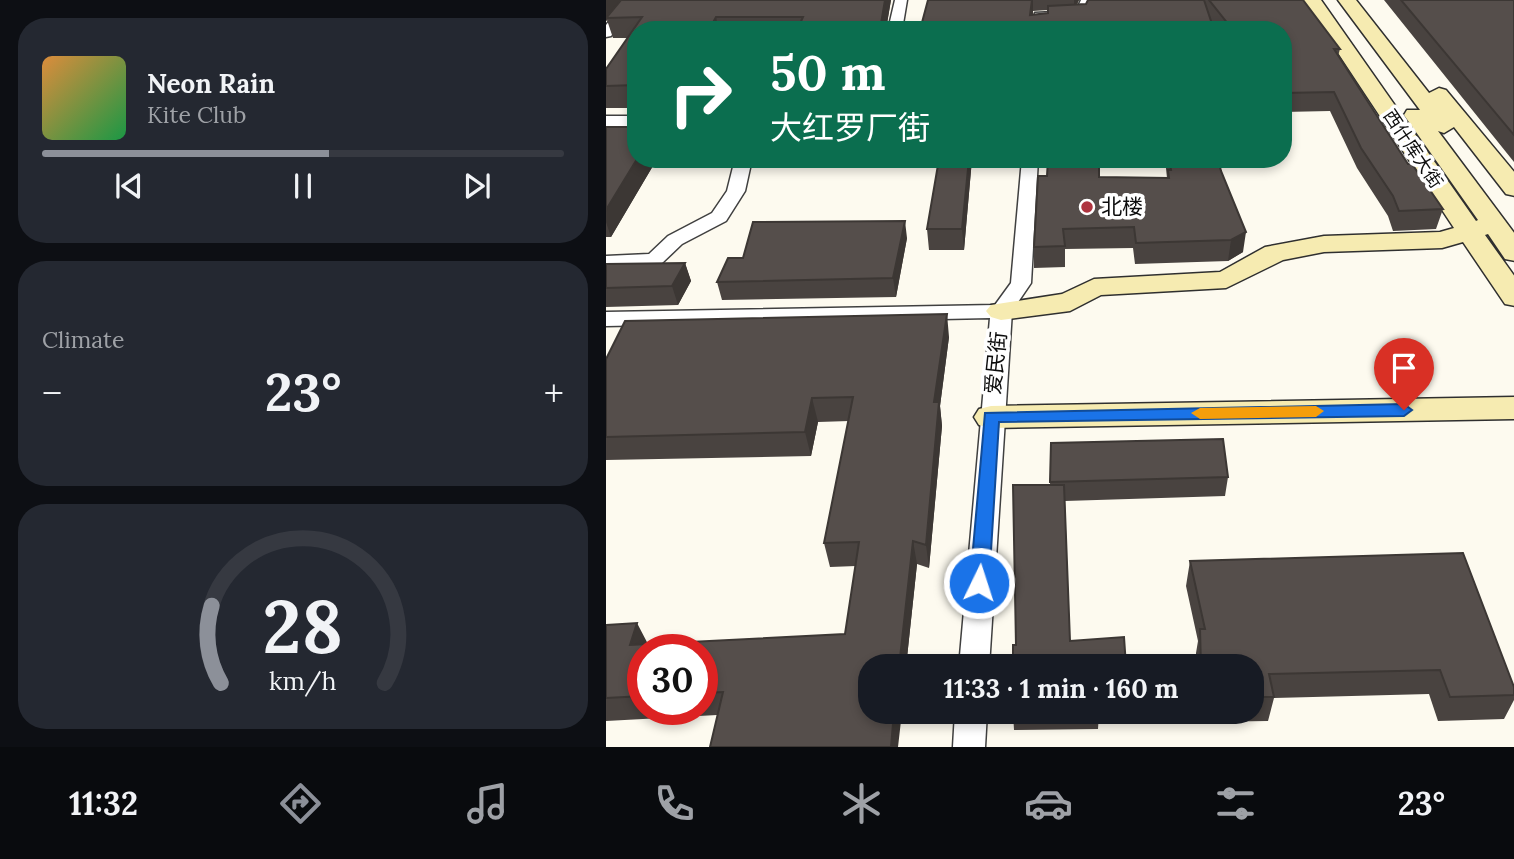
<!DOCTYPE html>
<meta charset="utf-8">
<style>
body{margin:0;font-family:Lora,"Noto Sans SC",serif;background:#242831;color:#f1f3f6;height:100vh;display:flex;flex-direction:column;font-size:26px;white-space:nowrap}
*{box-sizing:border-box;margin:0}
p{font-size:23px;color:#9ea1a6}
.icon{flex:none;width:38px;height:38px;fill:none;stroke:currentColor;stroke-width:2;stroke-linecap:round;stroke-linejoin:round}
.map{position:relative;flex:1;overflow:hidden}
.panel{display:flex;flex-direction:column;gap:18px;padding:18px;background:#0d0f14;width:606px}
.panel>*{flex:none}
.guide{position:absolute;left:21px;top:21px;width:665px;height:147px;border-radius:28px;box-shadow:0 4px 10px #0003;background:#0b6e4f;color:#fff;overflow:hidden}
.speed{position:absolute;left:21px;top:634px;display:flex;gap:14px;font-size:35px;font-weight:700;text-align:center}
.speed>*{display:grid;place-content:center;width:91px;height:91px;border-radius:50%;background:#171b24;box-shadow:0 4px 10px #0003;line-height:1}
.speed .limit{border:10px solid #d22;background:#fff;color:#111}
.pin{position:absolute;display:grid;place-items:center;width:60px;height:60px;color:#fff;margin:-72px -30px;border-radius:50% 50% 50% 0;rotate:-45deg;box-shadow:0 0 7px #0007}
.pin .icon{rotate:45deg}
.me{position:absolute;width:77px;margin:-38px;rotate:4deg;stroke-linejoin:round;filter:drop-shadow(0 0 5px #0008)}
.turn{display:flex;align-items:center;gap:24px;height:147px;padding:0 28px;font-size:32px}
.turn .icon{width:91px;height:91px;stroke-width:2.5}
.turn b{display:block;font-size:49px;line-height:60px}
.big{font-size:52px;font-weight:700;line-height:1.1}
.panel .widget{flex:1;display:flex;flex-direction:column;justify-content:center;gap:10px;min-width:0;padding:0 24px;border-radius:28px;background:#242831}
.panel .dial{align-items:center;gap:0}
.dial svg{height:182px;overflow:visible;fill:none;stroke:#363941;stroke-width:7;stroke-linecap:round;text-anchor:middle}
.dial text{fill:#f1f3f6;stroke:none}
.song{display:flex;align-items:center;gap:21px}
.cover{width:84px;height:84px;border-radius:10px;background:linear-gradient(135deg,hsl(30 70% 55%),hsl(140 70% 35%))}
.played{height:7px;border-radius:4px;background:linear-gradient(90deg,#8c9099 55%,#363941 55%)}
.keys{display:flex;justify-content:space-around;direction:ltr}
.heat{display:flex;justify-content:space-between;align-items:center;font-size:38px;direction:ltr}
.trip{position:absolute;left:252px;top:654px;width:406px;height:70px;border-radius:28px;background:#171b24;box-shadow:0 4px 10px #0003;font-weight:700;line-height:70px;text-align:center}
.tabs{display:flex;height:112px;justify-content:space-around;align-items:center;background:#090b0e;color:#9ea1a6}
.tabs .icon{width:49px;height:49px}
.tabs .on{color:#8c9099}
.tabs b{font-size:32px;color:#f1f3f6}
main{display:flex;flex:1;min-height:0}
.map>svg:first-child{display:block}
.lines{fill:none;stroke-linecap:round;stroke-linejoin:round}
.street-casing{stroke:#404040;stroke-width:3}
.secondary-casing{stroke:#2f2f2f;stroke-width:3}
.street{fill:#fff;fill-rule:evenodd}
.secondary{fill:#f6ebb1;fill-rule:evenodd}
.wall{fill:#494340;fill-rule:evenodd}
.shaded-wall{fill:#3c3734}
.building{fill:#554e4b;stroke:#3c3734;stroke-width:2}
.route{fill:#1a73e8;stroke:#114b97;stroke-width:2}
.slow{fill:#f59e0b}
.poi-dot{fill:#ae343f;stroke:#fff;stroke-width:2.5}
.labels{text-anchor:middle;stroke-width:7;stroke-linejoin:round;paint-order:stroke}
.far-street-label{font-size:18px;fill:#0d0d0d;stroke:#fff}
.poi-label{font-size:21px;fill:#0d0d0d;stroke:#fff;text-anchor:start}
.street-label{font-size:21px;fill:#0d0d0d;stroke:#fff}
</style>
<main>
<section class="panel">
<div class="widget">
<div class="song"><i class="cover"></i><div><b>Neon Rain</b><p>Kite Club</p></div></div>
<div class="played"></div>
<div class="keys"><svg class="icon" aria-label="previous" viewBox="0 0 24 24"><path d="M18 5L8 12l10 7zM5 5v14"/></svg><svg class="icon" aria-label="pause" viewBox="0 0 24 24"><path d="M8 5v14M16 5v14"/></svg><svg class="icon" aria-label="next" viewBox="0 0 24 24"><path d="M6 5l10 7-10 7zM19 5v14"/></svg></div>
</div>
<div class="widget"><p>Climate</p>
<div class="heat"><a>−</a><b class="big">23°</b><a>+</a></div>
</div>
<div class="widget dial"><svg viewBox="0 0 100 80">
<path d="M14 69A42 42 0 1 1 86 69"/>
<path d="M14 69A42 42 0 0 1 10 35" stroke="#8c9099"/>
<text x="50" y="56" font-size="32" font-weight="700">28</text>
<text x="50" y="72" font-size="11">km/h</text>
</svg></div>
</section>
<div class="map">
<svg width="909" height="747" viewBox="0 0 909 747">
<rect width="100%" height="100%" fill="#fdfaef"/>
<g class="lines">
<defs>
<path id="street" d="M21,0H34L5,36L0,37V25Z
M289,0H301L296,30H282Z
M475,0H487L480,18L440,20V30H426L429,13L470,11Z
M0,116H30V126H0Z
M129,159H146L139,191L120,221L76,244L55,264L0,268V256L43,254L62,236L106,213L121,191Z
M416,159H432L425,283L406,311L383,667H353L384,318L0,326V312L389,305L405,283Z
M349,712H381L379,747H347Z"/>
<path id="secondary" d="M697,0H715L870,221L872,220L798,115L801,110H814L732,0H750L823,93L833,88L840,90L909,173V196L900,194L848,127L838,133L832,131L909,234V261L899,259L882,234L879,235L909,277V306L899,304L857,242L836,248L718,252L677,260L620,288L495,295L464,311L395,320L385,317L380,311L385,305L456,294L488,279L614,272L659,247L718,236L834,232L848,228Z
M909,397V419L385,428L373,425L368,417L373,409L385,406Z"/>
</defs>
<use href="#street" class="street-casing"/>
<use href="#secondary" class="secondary-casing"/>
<use href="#street" class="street"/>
<use href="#secondary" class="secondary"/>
</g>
<path class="wall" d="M0,0H285L281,23L298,30H30V108H0V69L22,38H7L1,20L0,21Z
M322,0H473L471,5L480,4L482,0H697L734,49L732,56L802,164L837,209L830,229L787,231L782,216L751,168L724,111L677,112V30H611L606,23L314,30ZM442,10V13L427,15V11Z
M778,0H908V162Z
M0,127L30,159H51L5,237H0Z
M316,159H366L358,250H323L321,229L333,161H317Z
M559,159H612L637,252L622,261L529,264L527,248L459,249V267L428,268V247L441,176L561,178Z
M301,238L290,297L116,300L111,282L137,258Z
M79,263L85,281L72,305L0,307V264Z
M343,337L334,406L336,426L323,568L311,564L300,667L111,715L0,721V625L42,644L239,634L250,566L224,567L218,543L243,421L212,422L205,456L0,460V359ZM37,649H96V709H37Z
M445,443L622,477L619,496L459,501L464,641L410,645L444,485Z
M584,561L908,687V700L898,719L832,721L823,694L668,698L662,721L592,722V712H646V667H590V653L592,641L580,586Z
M407,712H493L492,729L408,730Z"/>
<path class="shaded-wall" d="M0,0H18L0,18L1,20L0,21Z
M279,0H285L280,30L275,24Z
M426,0H427V11L424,30V15Z
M468,0H473L468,8Z
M110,17L113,30H103Z
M31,159H51L5,237L0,222V210Z
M363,159H366L358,250L356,229Z
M299,221L301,238L290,297L287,278Z
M640,232L637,252L622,261L625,240Z
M79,263L85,281L72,305L66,286Z
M341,314L343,337L334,406L336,426L323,568L320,545L328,402Z
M206,398L212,422L205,456L199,432Z
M307,541L311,564L300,667H293Z
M31,623L43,646L24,645Z
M288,712H296L292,747H285Z"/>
<path class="building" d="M15,0H279L275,24L297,23L295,30H191L197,17H110L103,30H30V85L0,86V69L36,17L0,18Z
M322,0H426L424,15L442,13V6L480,4L482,0H598L608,30H314Z
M603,0H697L734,49H728L802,164H806L837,209L793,211L787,196L755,148L728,92L677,93V30H627Z
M795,0H908V135Z
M0,127H30V159H31L0,210Z
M333,159H363L356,229H321Z
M442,159H493V177L563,178L562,170H565L563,159H612L615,171L640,232L625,240L530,243L528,227L457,229L459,246L428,247L432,176H441Z
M299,221L287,278L111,282L122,258H137L147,222Z
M79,263L66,286L0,288V264Z
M341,314L328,402H333L320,545L307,541L293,667H264V712H288L285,747H104L117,692L96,693V649H37V696L0,698V625L31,623L24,645L239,634L253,542L218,543L247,397L206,398L199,432L0,437V359L19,321Z
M617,439L622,477L444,482L445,443Z
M407,485H458L464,641L518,637L520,666L407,667V645H410Z
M857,553L908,687V695L844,697L834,670L663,674L668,697H646V667H595L594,629H599L584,561Z"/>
<path class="route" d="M798,404L806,410L798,416L393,422L383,583L380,589H366L364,583L379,413Z"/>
<path class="slow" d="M710,406L718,411L710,417L594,419L585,413L594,408Z"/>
<circle class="poi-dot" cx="481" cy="207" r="7"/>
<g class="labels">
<g class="far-street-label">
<text transform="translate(807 149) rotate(56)" y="6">西什库大街</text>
</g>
<g class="poi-label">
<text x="495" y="214">北楼</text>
</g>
<g class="street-label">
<text transform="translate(390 363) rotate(-84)" y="7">爱民街</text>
</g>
</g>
</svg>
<div class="speed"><div class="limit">30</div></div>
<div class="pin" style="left:798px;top:410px;background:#d93025"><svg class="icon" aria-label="arrive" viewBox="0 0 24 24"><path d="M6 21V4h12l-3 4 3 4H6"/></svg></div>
<svg class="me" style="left:373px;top:583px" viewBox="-20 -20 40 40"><circle r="17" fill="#1a73e8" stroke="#fff" stroke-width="3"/><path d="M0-11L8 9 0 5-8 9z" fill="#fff"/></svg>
<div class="trip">11:33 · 1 min · 160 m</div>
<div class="guide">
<div class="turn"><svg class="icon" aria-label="right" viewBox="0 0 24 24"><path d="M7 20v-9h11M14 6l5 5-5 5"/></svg><div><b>50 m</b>大红罗厂街</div></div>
</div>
</div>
</main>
<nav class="tabs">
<b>11:32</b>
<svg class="icon on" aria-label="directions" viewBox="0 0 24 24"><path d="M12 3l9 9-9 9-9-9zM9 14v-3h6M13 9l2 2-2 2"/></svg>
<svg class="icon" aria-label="music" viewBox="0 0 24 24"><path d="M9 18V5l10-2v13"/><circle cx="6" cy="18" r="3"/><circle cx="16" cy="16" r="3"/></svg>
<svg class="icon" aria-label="phone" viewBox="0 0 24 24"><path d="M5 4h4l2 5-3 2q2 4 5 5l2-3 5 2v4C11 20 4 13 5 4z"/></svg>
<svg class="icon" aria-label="climate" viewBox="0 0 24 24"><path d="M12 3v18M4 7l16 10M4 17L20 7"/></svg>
<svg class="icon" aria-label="car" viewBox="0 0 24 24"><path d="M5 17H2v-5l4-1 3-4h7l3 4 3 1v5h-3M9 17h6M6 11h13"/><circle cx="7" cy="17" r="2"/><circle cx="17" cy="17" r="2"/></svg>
<svg class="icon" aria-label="filters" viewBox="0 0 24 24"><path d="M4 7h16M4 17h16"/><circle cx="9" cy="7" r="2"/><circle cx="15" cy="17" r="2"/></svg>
<b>23°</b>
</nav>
